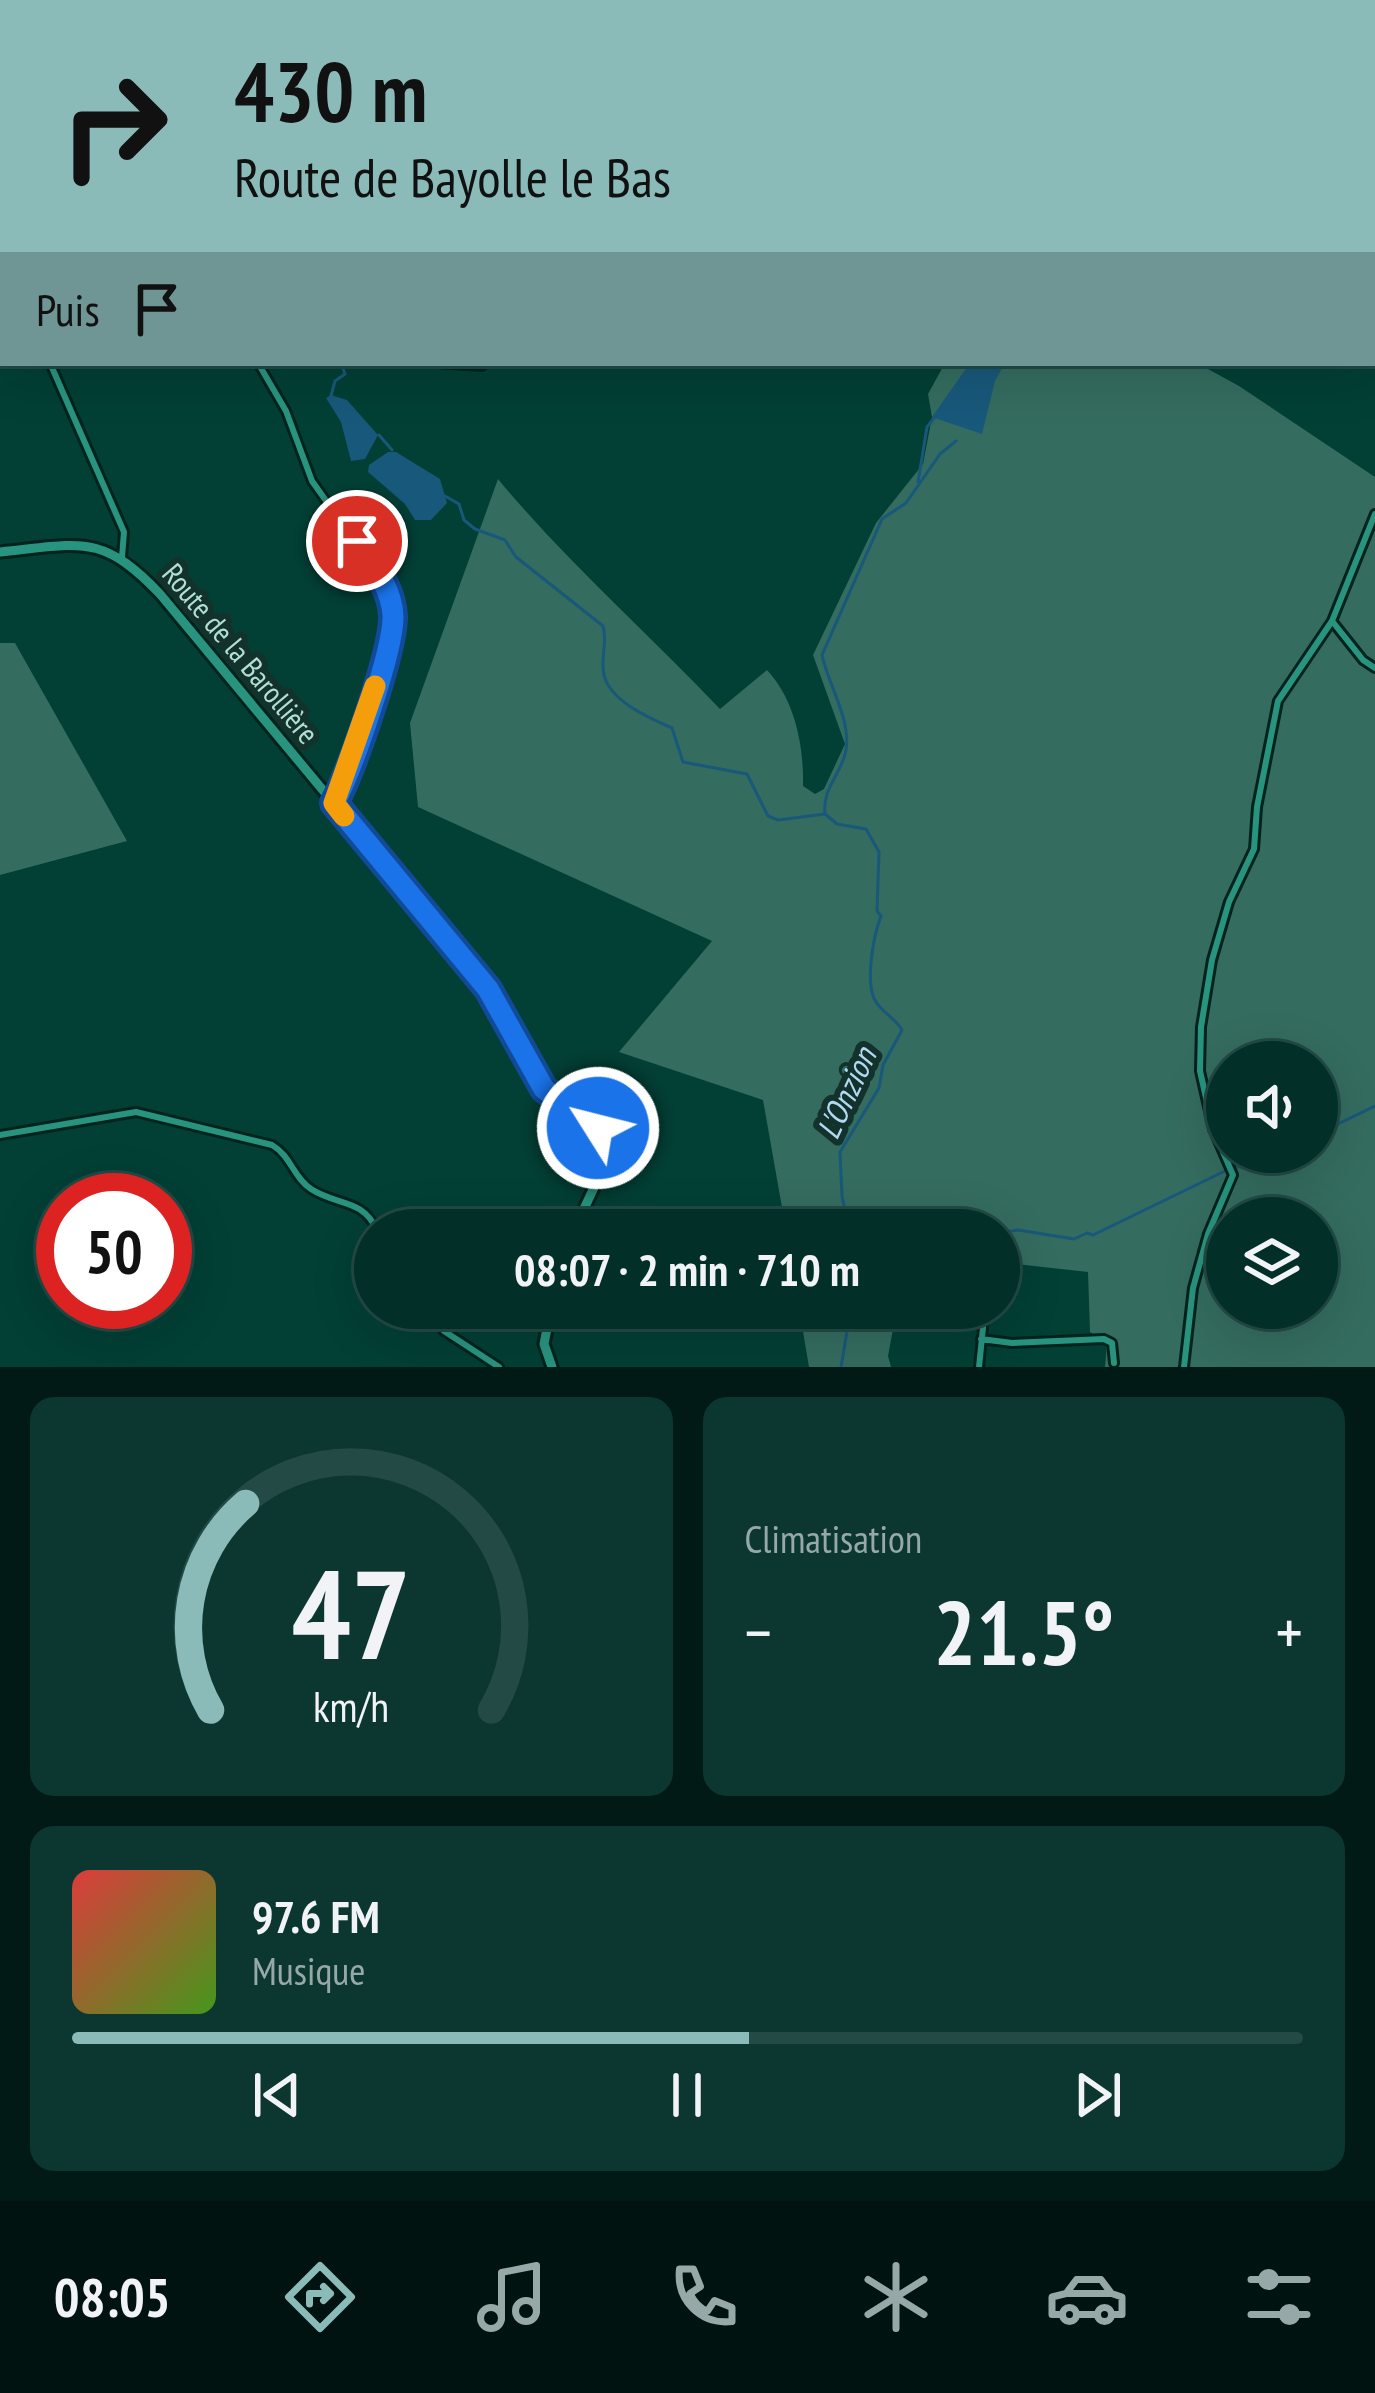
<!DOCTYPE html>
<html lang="fr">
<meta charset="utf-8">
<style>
body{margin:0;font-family:"PT Sans Narrow",sans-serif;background:#0c3730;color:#f1f3f6;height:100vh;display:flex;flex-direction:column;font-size:45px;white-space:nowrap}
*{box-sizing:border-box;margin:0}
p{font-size:39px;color:#96a9a8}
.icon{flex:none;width:66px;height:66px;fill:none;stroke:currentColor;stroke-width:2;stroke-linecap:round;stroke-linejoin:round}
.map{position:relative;height:1367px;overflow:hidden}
.side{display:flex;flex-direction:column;gap:30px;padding:30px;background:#011a16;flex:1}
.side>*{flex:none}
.hud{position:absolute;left:0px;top:0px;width:1377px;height:366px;box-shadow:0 12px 48px #0002,0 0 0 3px #234a45;background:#8bbbb9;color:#111;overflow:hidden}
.buttons{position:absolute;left:1206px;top:1041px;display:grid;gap:24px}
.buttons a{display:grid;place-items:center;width:132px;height:132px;border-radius:50%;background:#022f28;box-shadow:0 12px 48px #0002,0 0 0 3px #234a45;font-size:60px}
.speed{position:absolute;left:36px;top:1173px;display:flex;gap:24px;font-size:60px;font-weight:700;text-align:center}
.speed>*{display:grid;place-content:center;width:156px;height:156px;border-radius:50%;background:#022f28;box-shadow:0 12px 48px #0002,0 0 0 3px #234a45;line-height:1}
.speed .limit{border:18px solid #d22;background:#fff;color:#111}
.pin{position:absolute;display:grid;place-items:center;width:102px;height:102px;color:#fff;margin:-51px;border:6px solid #fff;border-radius:50%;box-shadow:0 3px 12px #0007}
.me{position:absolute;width:132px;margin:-66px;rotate:306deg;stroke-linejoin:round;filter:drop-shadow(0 0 9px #0008)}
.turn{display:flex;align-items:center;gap:42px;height:252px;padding:0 36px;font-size:54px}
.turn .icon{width:156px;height:156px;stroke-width:2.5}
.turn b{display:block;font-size:84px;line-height:102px}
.then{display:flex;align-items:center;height:114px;padding:0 36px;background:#0003;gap:24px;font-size:45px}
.big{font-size:90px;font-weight:700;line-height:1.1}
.side .card{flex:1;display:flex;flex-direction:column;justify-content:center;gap:18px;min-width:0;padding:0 42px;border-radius:24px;background:#0c3730}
.side .dial{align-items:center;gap:0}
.dial svg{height:312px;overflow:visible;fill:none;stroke:#234a45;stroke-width:7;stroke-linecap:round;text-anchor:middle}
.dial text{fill:#f1f3f6;stroke:none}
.song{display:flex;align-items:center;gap:36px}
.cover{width:144px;height:144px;border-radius:18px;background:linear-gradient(135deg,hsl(0 70% 55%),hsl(100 70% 35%))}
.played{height:12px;border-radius:6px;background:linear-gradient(90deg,#8bbbb9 55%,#234a45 55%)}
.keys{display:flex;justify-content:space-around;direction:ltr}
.heat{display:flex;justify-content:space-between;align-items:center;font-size:66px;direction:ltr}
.side .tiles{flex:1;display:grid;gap:30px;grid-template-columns:1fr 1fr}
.card:last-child{grid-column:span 2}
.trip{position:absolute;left:354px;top:1209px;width:666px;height:120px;border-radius:60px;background:#022f28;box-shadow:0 12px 48px #0002,0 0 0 3px #234a45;font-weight:700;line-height:120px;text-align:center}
.menu{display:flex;height:192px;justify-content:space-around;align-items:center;background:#011310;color:#96a9a8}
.menu .icon{width:84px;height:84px}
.menu .active{color:#8bbbb9}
.menu b{font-size:54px;color:#f1f3f6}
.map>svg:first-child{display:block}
.green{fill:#346c5f;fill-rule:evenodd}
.water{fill:#18587a}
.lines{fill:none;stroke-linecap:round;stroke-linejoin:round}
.stream{stroke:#18587a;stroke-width:3}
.street-casing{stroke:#02231c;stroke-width:12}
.secondary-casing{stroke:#02231c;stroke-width:15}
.street{stroke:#289480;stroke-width:6}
.secondary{stroke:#289480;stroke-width:9}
.route-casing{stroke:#114b97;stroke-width:30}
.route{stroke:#1a73e8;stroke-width:21}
.slow{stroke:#f59e0b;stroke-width:21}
.labels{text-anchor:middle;stroke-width:12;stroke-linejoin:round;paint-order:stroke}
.street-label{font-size:30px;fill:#b2dfd3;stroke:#12322b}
.water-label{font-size:33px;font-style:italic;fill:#b2d8f2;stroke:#12322b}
</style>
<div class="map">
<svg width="1375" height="1367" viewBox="0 0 1375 1367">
<rect width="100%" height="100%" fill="#023f35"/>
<path class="green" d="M75,0H673V3H76Z
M945,363H1197L1239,386L1375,477V1367H1105L1107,1344L1090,1332L1088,1272L999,1262V1230H786L763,1100L619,1052L712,941L418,807L410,723L498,479C566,561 646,631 720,709L767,670C795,700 804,746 803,786L815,794L824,789L845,744L813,655L876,523L923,464L932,417L928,394ZM1227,1062H1317V1152H1227ZM1227,1218H1317V1308H1227Z
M0,643H15L127,841L0,875Z
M799,1308H897L888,1356L891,1367H809Z"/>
<path class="water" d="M970,363H1005L995,381L982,434L932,417Z
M331,395L347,400L378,435L365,459L351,461L341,422L326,398Z
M388,452H396L440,479L447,503L431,520H415L405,504L368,472L369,465Z"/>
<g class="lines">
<path class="stream" d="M921,0L924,3
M1272,0V3
M114,3L115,0
M1374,128H1375
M331,396L335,381L345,374L341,363
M379,435L392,450
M918,482L927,427L934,418
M445,496L459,504L464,520L475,529L505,540L516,557L603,626C608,643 600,658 604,675C610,701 649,718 672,728L683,762L747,774L768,816L778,820L825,814
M1317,1134L1375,1106
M1235,1167H1263L1289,1152
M849,1230L842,1196L840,1152L879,1088L883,1065L902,1030C896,1019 883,1013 876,1002C864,984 874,934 881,916L877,911L879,852L866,829L837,824L825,814C822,787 842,774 846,750C851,719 828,684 822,655L882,519L906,503L940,454L956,441
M999,1233L1018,1230L1074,1239L1087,1233L1093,1235L1227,1170
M841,1367L851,1308"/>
<defs>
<path id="street" d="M0,223L3,230
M50,363L124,532L122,557
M258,363L286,411L312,481L385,584L393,614L375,685L334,804
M437,363L482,366
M1332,621L1363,660L1375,668
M0,1135L136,1112L272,1145C291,1156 293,1177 311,1189C337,1206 362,1198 377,1230
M425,1308L444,1331L499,1367
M981,1339L1012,1343L1104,1339L1112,1343L1114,1363
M979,1367L985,1308
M1184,1367L1193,1288L1208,1234L1233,1175L1213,1129L1200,1071L1201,1027L1212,960L1229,902L1254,849L1257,807L1278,701L1332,621L1375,514"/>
<path id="secondary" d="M0,552C80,544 101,532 160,594L488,989L545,1089L598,1128L606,1162L574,1230
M551,1308L544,1344L552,1367"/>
</defs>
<use href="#street" class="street-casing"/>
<use href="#secondary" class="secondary-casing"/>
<use href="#street" class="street"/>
<use href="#secondary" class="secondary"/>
</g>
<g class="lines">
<defs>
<path id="route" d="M357,541C372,564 392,588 393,616C394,649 351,773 334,803L488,989L544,1089L598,1128"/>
</defs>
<use href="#route" class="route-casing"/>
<use href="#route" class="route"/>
<path class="slow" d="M344,816L334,803L375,686"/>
</g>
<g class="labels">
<g class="street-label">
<text transform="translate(240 654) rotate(50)" y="10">Route de la Barollière</text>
</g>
<g class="water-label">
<text transform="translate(846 1093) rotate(-65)" y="12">L'Onzion</text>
</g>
</g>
</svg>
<div class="buttons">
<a><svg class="icon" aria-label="sound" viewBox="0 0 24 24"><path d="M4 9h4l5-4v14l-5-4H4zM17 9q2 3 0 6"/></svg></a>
<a><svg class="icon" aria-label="layers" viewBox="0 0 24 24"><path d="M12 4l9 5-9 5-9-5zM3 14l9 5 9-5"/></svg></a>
</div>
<div class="speed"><div class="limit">50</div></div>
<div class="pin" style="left:357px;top:541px;background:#d93025"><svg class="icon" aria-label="arrive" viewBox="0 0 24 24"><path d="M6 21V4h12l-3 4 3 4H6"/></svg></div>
<svg class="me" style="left:598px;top:1128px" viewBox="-20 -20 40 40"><circle r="17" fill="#1a73e8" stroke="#fff" stroke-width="3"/><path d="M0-11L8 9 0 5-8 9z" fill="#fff"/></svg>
<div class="trip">08:07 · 2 min · 710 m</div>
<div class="hud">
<div class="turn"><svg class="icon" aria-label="right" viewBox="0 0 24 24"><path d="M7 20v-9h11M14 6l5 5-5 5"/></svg><div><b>430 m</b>Route de Bayolle le Bas</div></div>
<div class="then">Puis<svg class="icon" aria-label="arrive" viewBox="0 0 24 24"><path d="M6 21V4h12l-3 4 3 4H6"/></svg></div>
</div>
</div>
<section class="side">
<div class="tiles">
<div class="card dial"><svg viewBox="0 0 100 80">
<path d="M14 69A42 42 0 1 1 86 69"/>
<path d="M14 69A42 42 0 0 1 23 16" stroke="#8bbbb9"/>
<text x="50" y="56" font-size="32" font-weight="700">47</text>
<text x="50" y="72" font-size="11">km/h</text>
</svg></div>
<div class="card"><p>Climatisation</p>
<div class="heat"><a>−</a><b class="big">21.5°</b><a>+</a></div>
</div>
<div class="card">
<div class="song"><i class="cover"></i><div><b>97.6 FM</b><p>Musique</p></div></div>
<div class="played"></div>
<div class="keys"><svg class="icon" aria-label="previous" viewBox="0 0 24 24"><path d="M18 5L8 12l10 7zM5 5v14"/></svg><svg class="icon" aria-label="pause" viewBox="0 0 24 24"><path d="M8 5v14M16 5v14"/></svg><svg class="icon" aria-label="next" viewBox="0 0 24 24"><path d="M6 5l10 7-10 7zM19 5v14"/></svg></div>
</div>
</div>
</section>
<nav class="menu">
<b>08:05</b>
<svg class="icon active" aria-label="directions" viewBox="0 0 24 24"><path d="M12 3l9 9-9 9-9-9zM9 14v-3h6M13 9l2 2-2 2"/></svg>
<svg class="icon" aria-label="music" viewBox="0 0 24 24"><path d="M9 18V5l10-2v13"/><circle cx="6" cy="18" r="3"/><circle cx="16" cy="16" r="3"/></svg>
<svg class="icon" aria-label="phone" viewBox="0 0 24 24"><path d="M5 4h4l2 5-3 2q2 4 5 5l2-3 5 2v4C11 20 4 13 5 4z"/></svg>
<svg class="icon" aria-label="climate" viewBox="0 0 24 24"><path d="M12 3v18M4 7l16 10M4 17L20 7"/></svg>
<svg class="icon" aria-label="car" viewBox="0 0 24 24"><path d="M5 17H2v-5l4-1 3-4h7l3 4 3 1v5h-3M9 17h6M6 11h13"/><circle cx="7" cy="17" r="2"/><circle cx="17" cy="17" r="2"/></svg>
<svg class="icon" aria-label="filters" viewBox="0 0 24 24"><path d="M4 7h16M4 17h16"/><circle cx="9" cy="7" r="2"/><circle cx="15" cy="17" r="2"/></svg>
</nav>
